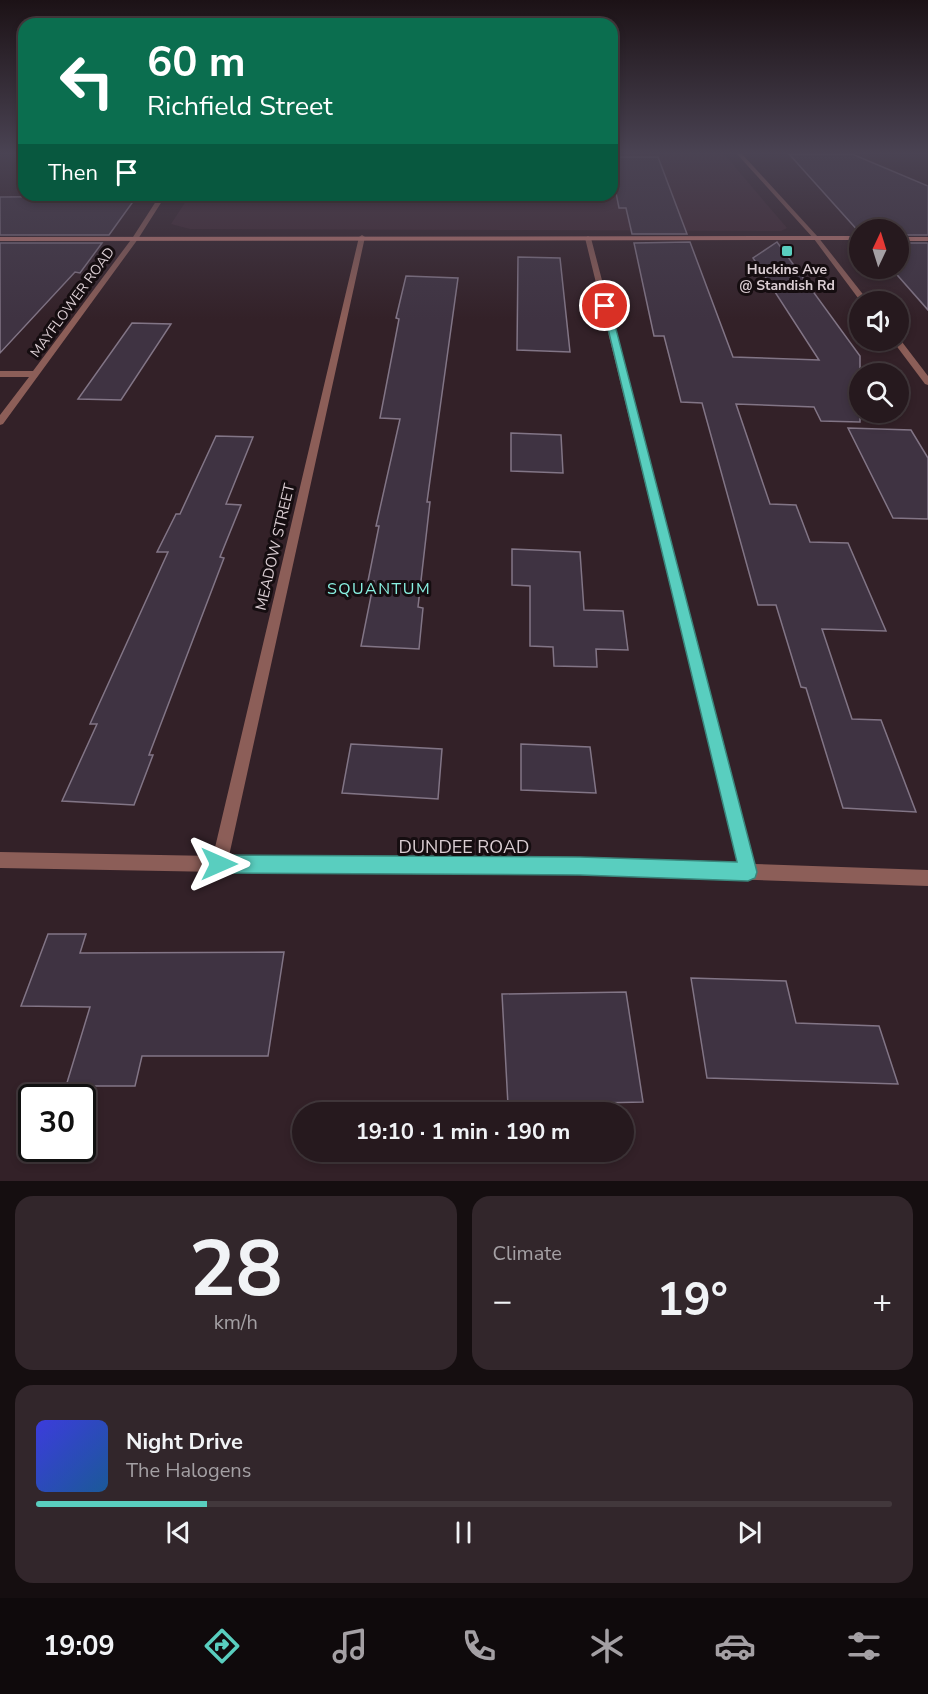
<!DOCTYPE html>
<meta charset="utf-8">
<style>
body{margin:0;font-family:"Nunito Sans",sans-serif;background:#32262b;color:#f1f3f6;height:100vh;display:flex;flex-direction:column;font-size:22px;white-space:nowrap}
*{box-sizing:border-box;margin:0}
p{font-size:20px;color:#a4a0a4}
.icon{flex:none;width:33px;height:33px;fill:none;stroke:currentColor;stroke-width:2;stroke-linecap:round;stroke-linejoin:round}
.map{position:relative;height:1181px;overflow:hidden}
.side{display:flex;flex-direction:column;gap:15px;padding:15px;background:#150e10;flex:1}
.side>*{flex:none}
.guide{position:absolute;left:18px;top:18px;width:600px;height:183px;border-radius:18px;box-shadow:0 3px 9px #0003,0 0 0 2px #42383c;background:#0b6e4f;color:#fff;overflow:hidden}
.needle{width:39px;rotate:4deg}
.tools{position:absolute;left:849px;top:219px;display:grid;gap:12px}
.tools a{display:grid;place-items:center;width:60px;height:60px;border-radius:50%;background:#26191e;box-shadow:0 3px 9px #0003,0 0 0 2px #42383c;font-size:30px}
.speed{position:absolute;left:18px;top:1084px;display:flex;gap:12px;font-size:30px;font-weight:700;text-align:center}
.speed>*{display:grid;place-content:center;width:78px;height:78px;border-radius:50%;background:#26191e;box-shadow:0 3px 9px #0003,0 0 0 2px #42383c;line-height:1}
.speed .limit{border:3px solid #111;border-radius:9px;background:#fff;color:#111}
.pin{position:absolute;display:grid;place-items:center;width:51px;height:51px;color:#fff;margin:-26px;border:3px solid #fff;border-radius:50%;box-shadow:0 2px 6px #0007}
.me{position:absolute;width:66px;margin:-33px;rotate:90deg;stroke-linejoin:round;filter:drop-shadow(0 0 4px #0008)}
.turn{display:flex;align-items:center;gap:21px;height:126px;padding:0 30px;font-size:27px}
.turn .icon{width:78px;height:78px;stroke-width:2.5}
.turn b{display:block;font-size:42px;line-height:51px}
.then{display:flex;align-items:center;height:57px;padding:0 30px;background:#0003;gap:12px;font-size:22px}
.big{font-size:45px;font-weight:700;line-height:1.1}
.side .card{flex:1;display:flex;flex-direction:column;justify-content:center;gap:9px;min-width:0;padding:0 21px;border-radius:18px;background:#32262b}
.side .dial{align-items:center;gap:0}
.dial b{font-size:78px;line-height:1}
.song{display:flex;align-items:center;gap:18px}
.cover{width:72px;height:72px;border-radius:9px;background:linear-gradient(135deg,hsl(240 70% 55%),hsl(210 70% 35%))}
.played{height:6px;border-radius:3px;background:linear-gradient(90deg,#59cebf 20%,#42383c 20%)}
.keys{display:flex;justify-content:space-around;direction:ltr}
.heat{display:flex;justify-content:space-between;align-items:center;font-size:33px;direction:ltr}
.side .tiles{flex:1;display:grid;gap:15px;grid-template-columns:1fr 1fr}
.card:last-child{grid-column:span 2}
.trip{position:absolute;left:292px;top:1102px;width:342px;height:60px;border-radius:30px;background:#26191e;box-shadow:0 3px 9px #0003,0 0 0 2px #42383c;font-weight:700;line-height:60px;text-align:center}
.tabs{display:flex;height:96px;justify-content:space-around;align-items:center;background:#0f0a0c;color:#a4a0a4}
.tabs .icon{width:42px;height:42px}
.tabs .active{color:#59cebf}
.tabs b{font-size:27px;color:#f1f3f6}
.map>svg:first-child{display:block}
.built{fill:#402832}
.building{fill:#3f3342;stroke:#827586;stroke-width:1.5}
.lines{fill:none;stroke-linecap:round;stroke-linejoin:round}
.street{fill:#8c5e58;fill-rule:evenodd}
.secondary{fill:#c57c74;fill-rule:evenodd}
.route{fill:#59cebf;stroke:#3a867c;stroke-width:1.5}
.poi-dot{fill:#59cebf;stroke:#150d10;stroke-width:2}
.labels{text-anchor:middle;stroke-width:6;stroke-linejoin:round;paint-order:stroke}
.far-poi-label{font-size:14px;font-weight:bold;fill:#dacdd2;stroke:#150d10}
.far-street-label{font-size:14px;fill:#dacdd2;stroke:#150d10}
.street-label{font-size:15px;fill:#dacdd2;stroke:#150d10}
.neighbourhood-label{font-size:16px;letter-spacing:1.5px;fill:#8af2e3;stroke:#150d10}
.near-street-label{font-size:18px;fill:#dacdd2;stroke:#150d10}
</style>
<div class="map">
<svg width="928" height="1181" viewBox="0 0 928 1181">
<rect width="100%" height="100%" fill="#332128"/>
<path class="built" d="M612,154H724L787,228L781,231L190,229L171,224L190,195H612Z"/>
<path class="building" d="M789,154H852L928,186V235H898V230H860V233Z
M612,157H658L687,234H632L626,208H619L612,173Z
M137,196L109,235H0V197Z
M690,242L733,357L819,360L753,258L777,242L860,356V422L821,421L814,407L736,404L770,504L796,505L810,542L848,543L886,631L822,629L852,719L881,720L916,812L843,808L806,688L801,687L776,605H758L702,403L681,402L664,336H654L634,243Z
M0,243H102L80,273L75,272L0,353Z
M898,243H928V310L891,268H898Z
M518,257L560,258L570,352L517,350Z
M406,276L458,278L427,502H430L418,607L423,608L419,649L361,646L374,581H368L379,526H376L400,419L380,418L399,319L396,318Z
M132,323L171,324L121,400L78,399Z
M848,428L911,430L928,458V519L893,518Z
M511,433L561,435L563,473L511,471Z
M216,436L253,437L226,504L241,505L220,557L224,558L149,755H153L134,805L62,801L97,724H90L168,552H157L176,514H180Z
M512,549L580,552L584,610L623,611L628,650L596,649L597,667L554,666L553,647L530,646V586L512,585Z
M351,744L442,749L438,799L342,793Z
M521,744L590,747L596,793L521,790Z
M48,934H86L80,953L284,952L268,1056H142L135,1086H66L90,1007L21,1006Z
M691,978L786,981L796,1023L879,1026L898,1084L707,1078Z
M626,992L643,1102L508,1105L502,994Z"/>
<g class="lines">
<path class="street" d="M737,154H742L818,237L869,302H861L814,239Z
M160,195H166L138,239L3,424L0,425V415L29,377H0V371H33L133,237Z
M362,235L365,237L229,856L580,858L738,863L585,238L588,236L591,238L754,864L928,870V886L580,874L219,872L0,868V852L213,856L359,237Z
M899,338L928,376V385L925,384L892,340H898Z"/>
<path class="secondary" d="M860,236V240L0,241V237Z
M898,237H928V241H898Z"/>
</g>
<linearGradient id="sky" x2="0" y2="1"><stop stop-color="#1c1216"/><stop offset="0.48" stop-color="#4a4353"/><stop offset="1" stop-color="#4a4353" stop-opacity="0"/></linearGradient>
<rect width="928" height="319" fill="url(#sky)"/>
<path class="route" d="M602,304L610,306L757,872L755,878L748,881L580,875L219,873L212,871L210,864L212,858L219,855L580,857L737,862Z"/>
<rect class="poi-dot" x="781" y="245" width="12" height="12" rx="3"/>
<g class="labels">
<g class="far-poi-label">
<text x="787" y="274">Huckins Ave<tspan x="787" dy="16">@ Standish Rd</tspan></text>
</g>
<g class="far-street-label">
<text transform="translate(72 302) rotate(-54)" y="5">MAYFLOWER ROAD</text>
</g>
<g class="street-label">
<text transform="translate(275 547) rotate(-77)" y="5">MEADOW STREET</text>
</g>
<g class="neighbourhood-label">
<text x="379" y="594">SQUANTUM</text>
</g>
<g class="near-street-label">
<text x="464" y="853">DUNDEE ROAD</text>
</g>
</g>
</svg>
<div class="tools">
<a><svg class="needle" viewBox="-14 -14 28 28"><path d="M0-13l5 13h-10z" fill="#e53935"/><path d="M0 13l5-13h-10z" fill="#a4a0a4"/></svg></a>
<a><svg class="icon" aria-label="sound" viewBox="0 0 24 24"><path d="M4 9h4l5-4v14l-5-4H4zM17 9q2 3 0 6"/></svg></a>
<a><svg class="icon" aria-label="search" viewBox="0 0 24 24"><circle cx="10" cy="10" r="6"/><path d="M15 15l6 6"/></svg></a>
</div>
<div class="speed"><div class="limit">30</div></div>
<div class="pin" style="left:605px;top:306px;background:#d93025"><svg class="icon" aria-label="arrive" viewBox="0 0 24 24"><path d="M6 21V4h12l-3 4 3 4H6"/></svg></div>
<svg class="me" style="left:219px;top:864px" viewBox="-20 -20 40 40"><path d="M0-17L14 15 0 8-14 15z" fill="#59cebf" stroke="#fff" stroke-width="4"/></svg>
<div class="trip">19:10 · 1 min · 190 m</div>
<div class="guide">
<div class="turn"><svg class="icon" aria-label="left" viewBox="0 0 24 24"><path d="M17 20v-9H6M10 6l-5 5 5 5"/></svg><div><b>60 m</b>Richfield Street</div></div>
<div class="then">Then<svg class="icon" aria-label="arrive" viewBox="0 0 24 24"><path d="M6 21V4h12l-3 4 3 4H6"/></svg></div>
</div>
</div>
<section class="side">
<div class="tiles">
<div class="card dial"><b>28</b><p>km/h</p></div>
<div class="card"><p>Climate</p>
<div class="heat"><a>−</a><b class="big">19°</b><a>+</a></div>
</div>
<div class="card">
<div class="song"><i class="cover"></i><div><b>Night Drive</b><p>The Halogens</p></div></div>
<div class="played"></div>
<div class="keys"><svg class="icon" aria-label="previous" viewBox="0 0 24 24"><path d="M18 5L8 12l10 7zM5 5v14"/></svg><svg class="icon" aria-label="pause" viewBox="0 0 24 24"><path d="M8 5v14M16 5v14"/></svg><svg class="icon" aria-label="next" viewBox="0 0 24 24"><path d="M6 5l10 7-10 7zM19 5v14"/></svg></div>
</div>
</div>
</section>
<nav class="tabs">
<b>19:09</b>
<svg class="icon active" aria-label="directions" viewBox="0 0 24 24"><path d="M12 3l9 9-9 9-9-9zM9 14v-3h6M13 9l2 2-2 2"/></svg>
<svg class="icon" aria-label="music" viewBox="0 0 24 24"><path d="M9 18V5l10-2v13"/><circle cx="6" cy="18" r="3"/><circle cx="16" cy="16" r="3"/></svg>
<svg class="icon" aria-label="phone" viewBox="0 0 24 24"><path d="M5 4h4l2 5-3 2q2 4 5 5l2-3 5 2v4C11 20 4 13 5 4z"/></svg>
<svg class="icon" aria-label="climate" viewBox="0 0 24 24"><path d="M12 3v18M4 7l16 10M4 17L20 7"/></svg>
<svg class="icon" aria-label="car" viewBox="0 0 24 24"><path d="M5 17H2v-5l4-1 3-4h7l3 4 3 1v5h-3M9 17h6M6 11h13"/><circle cx="7" cy="17" r="2"/><circle cx="17" cy="17" r="2"/></svg>
<svg class="icon" aria-label="filters" viewBox="0 0 24 24"><path d="M4 7h16M4 17h16"/><circle cx="9" cy="7" r="2"/><circle cx="15" cy="17" r="2"/></svg>
</nav>
